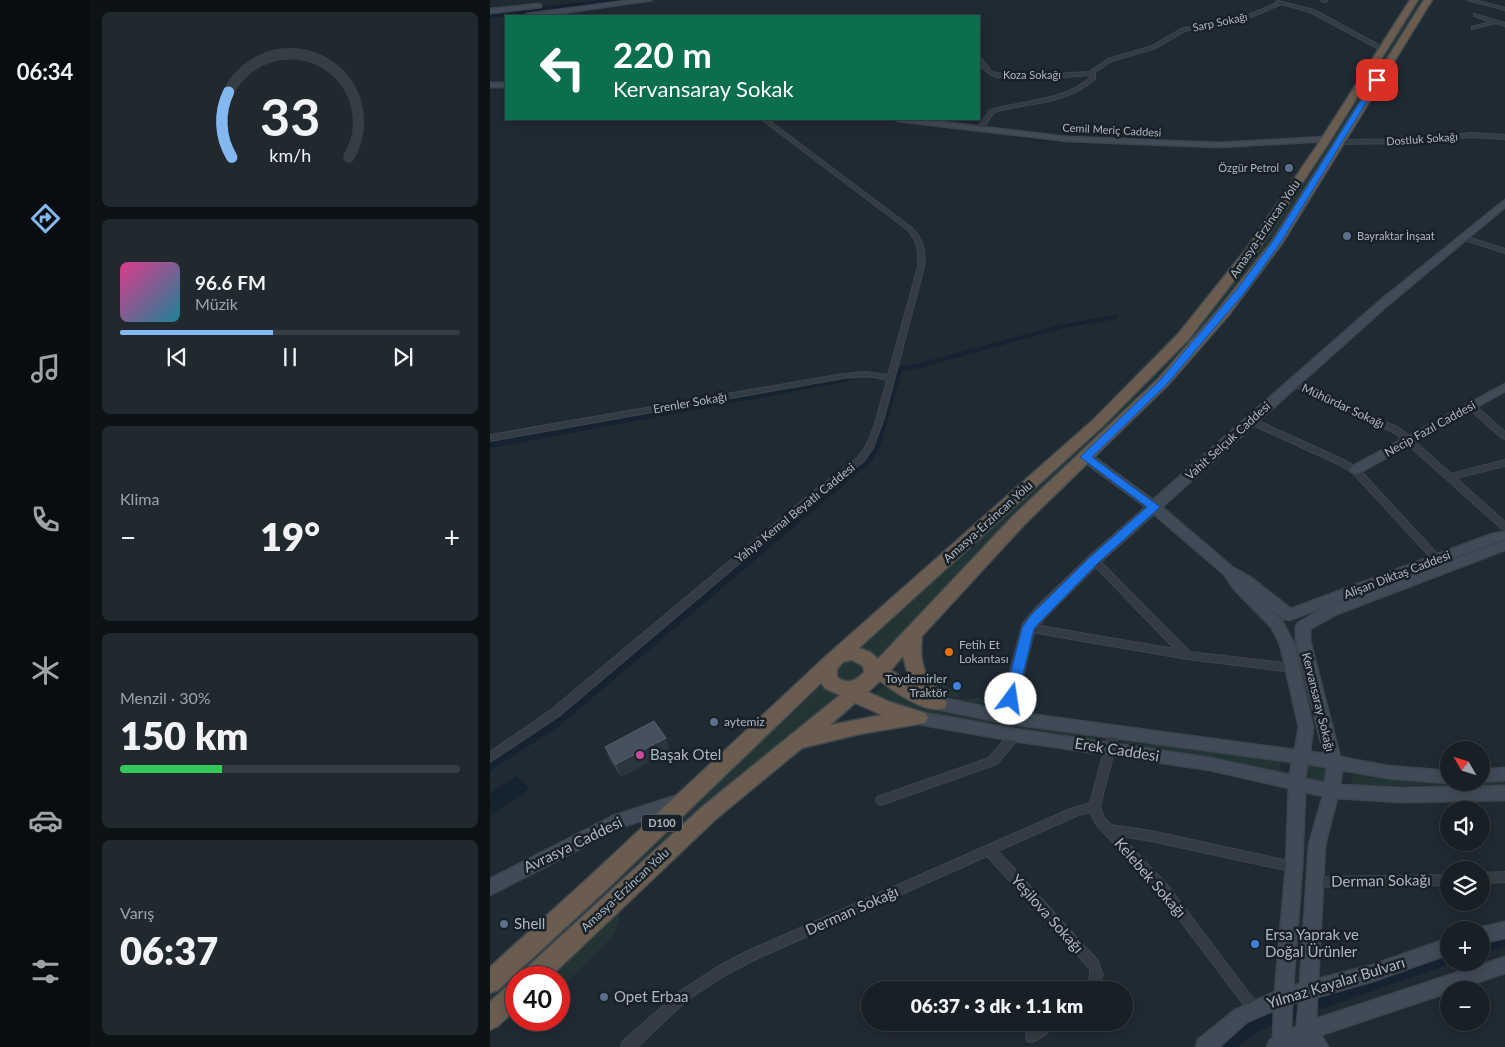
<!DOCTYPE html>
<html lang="tr">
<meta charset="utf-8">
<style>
body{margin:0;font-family:Lato,sans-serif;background:#21282e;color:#f1f3f6;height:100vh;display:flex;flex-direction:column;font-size:19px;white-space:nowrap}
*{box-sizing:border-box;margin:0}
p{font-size:16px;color:#9fa3a7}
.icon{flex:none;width:28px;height:28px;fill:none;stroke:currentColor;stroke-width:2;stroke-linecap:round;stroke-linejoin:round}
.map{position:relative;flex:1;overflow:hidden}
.drawer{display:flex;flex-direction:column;gap:12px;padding:12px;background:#0d1215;width:400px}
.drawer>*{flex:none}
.top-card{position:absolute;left:15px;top:15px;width:475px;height:105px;border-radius:0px;box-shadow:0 2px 12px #0003,0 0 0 1px #363e43;background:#0b6e4f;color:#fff;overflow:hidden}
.needle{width:32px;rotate:309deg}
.fabs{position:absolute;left:950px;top:741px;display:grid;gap:10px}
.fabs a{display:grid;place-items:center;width:50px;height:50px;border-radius:50%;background:#182026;box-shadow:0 2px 12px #0003,0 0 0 1px #363e43;font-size:25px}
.speed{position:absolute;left:15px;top:966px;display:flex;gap:10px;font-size:25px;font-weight:700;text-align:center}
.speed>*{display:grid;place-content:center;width:65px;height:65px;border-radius:50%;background:#182026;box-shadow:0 2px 12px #0003,0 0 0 1px #363e43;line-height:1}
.speed .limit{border:8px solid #d22;background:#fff;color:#111}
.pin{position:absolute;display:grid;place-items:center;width:42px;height:42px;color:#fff;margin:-21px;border-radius:10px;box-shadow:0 2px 8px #0006}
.me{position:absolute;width:55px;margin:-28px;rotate:14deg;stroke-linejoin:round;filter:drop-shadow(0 0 4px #0008)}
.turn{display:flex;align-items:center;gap:18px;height:105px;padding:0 25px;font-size:22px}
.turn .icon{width:65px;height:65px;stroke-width:2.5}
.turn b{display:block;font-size:35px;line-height:42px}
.big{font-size:38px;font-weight:800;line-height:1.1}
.drawer .card{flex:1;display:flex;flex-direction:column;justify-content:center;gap:8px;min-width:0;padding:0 18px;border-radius:8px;background:#21282e}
.drawer .dial{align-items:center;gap:0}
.dial svg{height:130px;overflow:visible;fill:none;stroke:#363e43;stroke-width:7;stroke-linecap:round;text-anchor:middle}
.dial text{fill:#f1f3f6;stroke:none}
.song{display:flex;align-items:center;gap:15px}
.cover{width:60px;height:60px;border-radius:8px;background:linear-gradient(135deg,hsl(330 70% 55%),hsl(190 70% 35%))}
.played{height:5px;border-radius:2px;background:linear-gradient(90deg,#83b8f0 45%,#363e43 45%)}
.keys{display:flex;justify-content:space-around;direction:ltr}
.heat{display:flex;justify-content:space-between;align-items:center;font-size:28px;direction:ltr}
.charge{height:8px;border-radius:4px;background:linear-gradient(90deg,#34c759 30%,#363e43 0)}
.trip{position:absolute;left:371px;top:981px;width:272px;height:50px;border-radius:25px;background:#182026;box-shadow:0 2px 12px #0003,0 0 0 1px #363e43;font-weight:800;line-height:50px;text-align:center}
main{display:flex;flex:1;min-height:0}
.menu{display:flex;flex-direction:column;width:90px;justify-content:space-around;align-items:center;background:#0a0d0f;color:#9fa3a7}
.menu .icon{width:35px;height:35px}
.menu .selected{color:#83b8f0}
.menu b{font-size:22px;color:#f1f3f6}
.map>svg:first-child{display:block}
.green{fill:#223434}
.water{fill:#15222f}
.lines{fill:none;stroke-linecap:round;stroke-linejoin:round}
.canal{fill:#15222f;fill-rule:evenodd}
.river{fill:#15222f;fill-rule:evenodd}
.street-casing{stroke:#3c454e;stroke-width:2}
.secondary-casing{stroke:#3c454e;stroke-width:3}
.highway-casing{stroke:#3d474e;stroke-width:3}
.street{fill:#333c44;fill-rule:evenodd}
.secondary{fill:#414b57;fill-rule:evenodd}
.highway{fill:#6a5d50;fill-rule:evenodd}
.wall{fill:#384550}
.shaded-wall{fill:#29353f}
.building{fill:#44515c;stroke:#55616c}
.route{fill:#1a73e8;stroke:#114b97}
.service-dot{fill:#5c6f8a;stroke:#192128;stroke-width:2}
.food-dot{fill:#e8710a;stroke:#192128;stroke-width:2}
.shop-dot{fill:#3f7fe0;stroke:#192128;stroke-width:2}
.hotel-dot{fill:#d1479c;stroke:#192128;stroke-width:2}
.labels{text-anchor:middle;stroke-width:5;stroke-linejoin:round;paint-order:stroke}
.far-street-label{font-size:11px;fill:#adb7c1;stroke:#192128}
.far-poi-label{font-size:11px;fill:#adb7c1;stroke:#192128;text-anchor:end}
.shield{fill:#192128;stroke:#818a93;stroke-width:1}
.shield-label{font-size:11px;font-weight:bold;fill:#adb7c1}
.street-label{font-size:12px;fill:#adb7c1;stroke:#192128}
.poi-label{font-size:12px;fill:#adb7c1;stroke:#192128;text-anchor:start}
.near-street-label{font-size:15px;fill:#adb7c1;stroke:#192128}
.near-poi-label{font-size:15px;fill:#adb7c1;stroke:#192128;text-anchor:start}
</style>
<main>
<nav class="menu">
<b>06:34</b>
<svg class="icon selected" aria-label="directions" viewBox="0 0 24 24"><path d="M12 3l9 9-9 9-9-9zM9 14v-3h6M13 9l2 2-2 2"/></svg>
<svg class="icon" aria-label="music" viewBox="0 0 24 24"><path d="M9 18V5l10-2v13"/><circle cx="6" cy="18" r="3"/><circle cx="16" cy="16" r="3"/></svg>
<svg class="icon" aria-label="phone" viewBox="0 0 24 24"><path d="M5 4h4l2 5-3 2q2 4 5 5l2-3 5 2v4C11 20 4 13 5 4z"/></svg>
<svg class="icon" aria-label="climate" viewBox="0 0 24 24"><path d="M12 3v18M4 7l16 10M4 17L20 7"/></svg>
<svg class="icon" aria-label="car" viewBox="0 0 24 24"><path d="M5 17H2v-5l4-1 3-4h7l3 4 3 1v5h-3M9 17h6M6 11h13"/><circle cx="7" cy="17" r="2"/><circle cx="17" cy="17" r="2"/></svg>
<svg class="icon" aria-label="filters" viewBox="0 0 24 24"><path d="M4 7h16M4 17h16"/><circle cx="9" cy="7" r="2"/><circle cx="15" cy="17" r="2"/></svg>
</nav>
<section class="drawer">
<div class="card dial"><svg viewBox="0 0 100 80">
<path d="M14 69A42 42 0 1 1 86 69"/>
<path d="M14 69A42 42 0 0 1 12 29" stroke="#83b8f0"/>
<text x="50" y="56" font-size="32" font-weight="700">33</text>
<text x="50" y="72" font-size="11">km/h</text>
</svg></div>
<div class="card">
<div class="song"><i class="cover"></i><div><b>96.6 FM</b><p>Müzik</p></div></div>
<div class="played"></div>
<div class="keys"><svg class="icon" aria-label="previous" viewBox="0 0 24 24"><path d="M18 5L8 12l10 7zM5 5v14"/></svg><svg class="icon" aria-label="pause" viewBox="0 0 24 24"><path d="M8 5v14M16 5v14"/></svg><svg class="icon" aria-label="next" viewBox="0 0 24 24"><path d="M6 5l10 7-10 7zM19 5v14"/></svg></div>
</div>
<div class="card"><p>Klima</p>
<div class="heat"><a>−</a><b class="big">19°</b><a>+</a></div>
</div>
<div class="card"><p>Menzil · 30%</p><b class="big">150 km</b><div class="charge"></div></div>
<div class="card"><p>Varış</p><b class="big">06:37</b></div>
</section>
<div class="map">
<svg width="1015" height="1047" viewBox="0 0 1015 1047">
<rect width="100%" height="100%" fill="#202a33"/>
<path class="green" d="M104,0H147L0,18V12Z
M928,0H933L781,239L731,306L665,379L492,547L388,658L368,648L578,459L662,378L714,320L745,282L777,237Z
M358,661L369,664L372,671L365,680L355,682L347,678L346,669L352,663Z
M448,679L458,687L469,693V699H484L485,697L508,703L505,706C482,703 457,699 439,685Z
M327,683L347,696C228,793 112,898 0,1003V995L176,831Z
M397,684L501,719L605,735V740L439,713L382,697Z
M637,742L660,745L664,743L734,754L792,760L790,766L791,773L743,761L636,744Z
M820,764L834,768L838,774L834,782L831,783L818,779L814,773L815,768Z
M861,774C912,784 964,783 1015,781V786L862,785Z
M132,903L128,924L122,937L73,986L69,989V978H55Z"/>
<path class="water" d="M27,776L40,789L0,816V793Z"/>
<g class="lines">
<path class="canal" d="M390,119H410L420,121L417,123L393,121Z
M492,128L549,137L596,140L599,142L596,144L549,141L490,131V129Z
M821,140L823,141V143L761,147L758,145L761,143Z
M691,143L728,145L731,147L728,149L689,146L688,145Z
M624,315H627V319L574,328L430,368L412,371L390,447L382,461L69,726L0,771V761L61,720L376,457L382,447L406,367L426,364L573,324Z
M1015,935V947L991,953V941Z
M959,953V962L963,963L770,1030L748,1047H732L733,1042L762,1021L766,1019Z"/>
<path class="river" d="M108,0H134L130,3L0,18V12Z
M355,374L360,375L362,378L360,381L0,448V438Z"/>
<defs>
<path id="street" d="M830,0H837V1L835,2Z
M977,0H985L1015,8V10Z
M788,1L824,10L896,49L891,50L820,12L792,4L761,17L695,31L666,48L622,61L605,72V79C575,105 540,102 504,112L493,129L488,128L500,110C534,100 572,102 600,78V75L561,78L506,77C498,74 489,67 489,58H491L502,72L506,73L561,74L599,72L618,59L662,46L691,29L758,15L787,3L786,2Z
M984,14L1015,23V26L1006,23L982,29V27L1001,22L984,16Z
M271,119H277L422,228C433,240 436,251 434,267L394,418L383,448L374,461L330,495L69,716L0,762V752L61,710L324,491C338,480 355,470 368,457C383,442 391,401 397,380C383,375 368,376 354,378L0,441V435L347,375L374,372L398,375L428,267C429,252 428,242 418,230Z
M981,133L1015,135V139L981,137L928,143L848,144L845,142L848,140L928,139Z
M974,236L1015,249V253L972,239V237Z
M801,381H807L911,429L961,474L1015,460V466L966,478L1015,522V530L1012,529L905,433L801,385L800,383Z
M978,404H984L1015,432V439L1012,438L978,408L977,406Z
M758,419H764L854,460L868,468L950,557L952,559L950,561H944L862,472L848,464L758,423L757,421Z
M604,557L607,558L700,652L803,664L806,665L808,668L806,671L803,672L697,659L535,631L533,628L535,625L538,624L685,649L601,562L599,560Z
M624,729L628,730L629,733L610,806L614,818L621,825L661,831L808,863L810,867L808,871L804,872L661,841L631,836L678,886L768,1005L770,1009L768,1013L764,1015L760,1013L670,894L606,824L600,812L586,816L508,851L608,961L613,975L606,990H592L600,978V969L497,856L266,959L237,974L197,1000L147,1047H131L132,1042L189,992L229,966L258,951L580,809L600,803L619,733L620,730Z
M525,731L529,732L530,735L529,738L507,764L391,805L387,803L386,800L387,797L499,758L521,732Z
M1015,872V882L991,883V873Z
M959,875V885L824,887L820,886L818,882L820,878L824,877Z
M548,1022H565C562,1031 550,1039 542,1042L537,1041L536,1036L537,1031Z"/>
<path id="secondary" d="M144,0H162L51,16H34L37,14Z
M49,4L51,5V7L0,13V9Z
M0,83H16V87H0Z
M404,119H426L577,137L729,143L836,137L840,139L836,141L729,147L577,141L408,121Z
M1015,200V207L899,304L672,507L742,567L760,577L801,609L1002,534L1015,532V540L1008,541L799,620L794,619L769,599L792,621L804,644L823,727L820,752L834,754L806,641V627L808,623L837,606L1015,541V550L847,614L820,629V641L850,757L897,766L959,771V782H962L959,783L897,778L852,770L850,785L912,788L1015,786V800L912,802L847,798L835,845L828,979L883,965L959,938V954L883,981L827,997L826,1019L1015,957V973L965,990H959V992L831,1035L838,1047H777L780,1040L783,1038L784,1010L757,1022L729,1047H706L708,1040L745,1010L785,992L796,867L799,788L720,770L525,741L428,724L423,722L421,718L423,714L428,712L525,729L720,758L800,775L802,762L516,723L448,709L443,707L441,703L443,699L448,697L510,710L533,624L547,607L599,557L656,507L592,460L590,457L592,454H600L663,500L891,300ZM664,514L734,574L743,588L782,628L790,644L809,727L805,750L524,712L544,630L557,615L609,563ZM817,764L837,767L835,783L815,779ZM815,792L833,796L819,845L810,984L803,986L812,867ZM809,1001L807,1026L801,1029L802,1003Z
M1015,384V391L869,473L865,474L859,470L861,467Z
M1015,768V780L991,782V770Z
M191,794L197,796L199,801L197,806L134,826L0,895V879L123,816Z
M1015,922V938L991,943V930L985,929Z"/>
<path id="highway" d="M920,0H928L838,144L768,250L698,340L613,426L369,648L380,652L388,659L523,516L668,379L728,310L782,241L934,0H942L793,242L738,316L678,385L535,524L432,636C430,654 431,670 443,684C448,691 454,696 457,703L455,708C436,715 405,692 390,681L378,692L400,702L435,713L438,718L435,723L370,734L312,748L226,819L59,978H31L34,970L212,807L350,695L336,689L331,683L115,891L8,990L0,993V967L99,877L336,656L603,420L688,334L757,248L828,144ZM413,656L417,671L423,685L401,670ZM362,660L373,666L374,672C366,681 357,685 347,677V669L353,662ZM365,703L392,715L340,725Z
M26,982V1009L8,1026L0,1030V1002L18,985Z"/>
</defs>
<use href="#street" class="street-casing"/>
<use href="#secondary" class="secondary-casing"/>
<use href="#highway" class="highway-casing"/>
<use href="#street" class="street"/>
<use href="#secondary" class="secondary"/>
<use href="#highway" class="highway"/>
</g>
<path class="wall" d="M176,738L180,751L131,777L120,760L115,747Z"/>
<path class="shaded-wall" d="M176,738L180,751L131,777L126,764Z"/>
<path class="building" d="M164,721L176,738L126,764L115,747Z"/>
<path class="route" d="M884,79L890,80L791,242L755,292L677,384L602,457L670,507L608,563L549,623L544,629L527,699L525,703L521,704L516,703L514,699L532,628L540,616L600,557L657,507L590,457L670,380L748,288L783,241Z"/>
<g class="service-dot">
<circle cx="799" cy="168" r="5"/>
<circle cx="857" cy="236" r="5"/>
<circle cx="224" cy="722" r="5"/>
<circle cx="14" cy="924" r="5"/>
<circle cx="114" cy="997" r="5"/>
</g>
<circle class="food-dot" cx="459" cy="652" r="5"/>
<g class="shop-dot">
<circle cx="467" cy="686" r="5"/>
<circle cx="765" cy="944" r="5"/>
</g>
<circle class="hotel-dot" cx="150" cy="755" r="5"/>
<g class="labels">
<g class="far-street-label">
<text transform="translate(730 22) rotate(-12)" y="4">Sarp Sokağı</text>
<text x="542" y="79">Koza Sokağı</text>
<text transform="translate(622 130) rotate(3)" y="4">Cemil Meriç Caddesi</text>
<text transform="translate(932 139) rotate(-4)" y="4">Dostluk Sokağı</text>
</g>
<g class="far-poi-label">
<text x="789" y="172">Özgür Petrol</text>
<text x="867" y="240" text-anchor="start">Bayraktar İnşaat</text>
</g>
<rect class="shield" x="152" y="814.5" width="40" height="17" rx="4"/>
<g class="shield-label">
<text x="172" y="827">D100</text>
</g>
<g class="street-label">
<text transform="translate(775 229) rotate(-56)" y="4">Amasya-Erzincan Yolu</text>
<text transform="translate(200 403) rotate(-10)" y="4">Erenler Sokağı</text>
<text transform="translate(853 406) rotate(25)" y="4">Mühürdar Sokağı</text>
<text transform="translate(940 429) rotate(-29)" y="4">Necip Fazıl Caddesi</text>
<text transform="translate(738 441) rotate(-42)" y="4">Vahit Selçuk Caddesi</text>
<text transform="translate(305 513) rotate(-39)" y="4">Yahya Kemal Beyatlı Caddesi</text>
<text transform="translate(498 522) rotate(-42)" y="4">Amasya-Erzincan Yolu</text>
<text transform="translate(907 575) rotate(-21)" y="4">Alişan Diktaş Caddesi</text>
<text transform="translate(828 702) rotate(76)" y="4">Kervansaray Sokağı</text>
<text transform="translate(135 890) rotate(-43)" y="4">Amasya-Erzincan Yolu</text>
</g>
<g class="poi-label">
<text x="469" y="649">Fetih Et<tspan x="469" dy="14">Lokantası</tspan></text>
<text x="457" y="683" text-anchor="end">Toydemirler<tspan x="457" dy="14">Traktör</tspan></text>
<text x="234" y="726">aytemiz</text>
</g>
<g class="near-street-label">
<text transform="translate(627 750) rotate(9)" y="5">Erek Caddesi</text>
<text transform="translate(83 845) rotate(-26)" y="5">Avrasya Caddesi</text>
<text transform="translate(660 878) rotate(49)" y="5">Kelebek Sokağı</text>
<text transform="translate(891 881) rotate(-1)" y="5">Derman Sokağı</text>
<text transform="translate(362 911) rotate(-24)" y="5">Derman Sokağı</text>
<text transform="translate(557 914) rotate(48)" y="5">Yeşilova Sokağı</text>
<text transform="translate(846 983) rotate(-17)" y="5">Yılmaz Kayalar Bulvarı</text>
</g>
<g class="near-poi-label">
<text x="160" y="760">Başak Otel</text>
<text x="24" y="929">Shell</text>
<text x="775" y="940">Ersa Yaprak ve<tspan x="775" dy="17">Doğal Ürünler</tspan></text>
<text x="124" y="1002">Opet Erbaa</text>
</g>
</g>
</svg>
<div class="fabs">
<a><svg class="needle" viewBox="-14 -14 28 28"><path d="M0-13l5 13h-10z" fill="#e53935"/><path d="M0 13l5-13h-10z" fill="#9fa3a7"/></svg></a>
<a><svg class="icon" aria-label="sound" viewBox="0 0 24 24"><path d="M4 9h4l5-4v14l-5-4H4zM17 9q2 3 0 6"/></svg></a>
<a><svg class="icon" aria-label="layers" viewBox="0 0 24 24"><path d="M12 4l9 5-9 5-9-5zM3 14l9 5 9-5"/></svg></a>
<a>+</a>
<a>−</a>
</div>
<div class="speed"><div class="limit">40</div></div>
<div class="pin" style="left:887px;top:80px;background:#d93025"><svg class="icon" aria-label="arrive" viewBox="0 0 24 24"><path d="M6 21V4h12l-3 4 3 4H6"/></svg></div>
<svg class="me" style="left:521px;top:699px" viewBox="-20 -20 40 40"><circle r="19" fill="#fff"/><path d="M0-13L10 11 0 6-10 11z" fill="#1a73e8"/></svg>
<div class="trip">06:37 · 3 dk · 1.1 km</div>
<div class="top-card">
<div class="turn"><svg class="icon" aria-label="left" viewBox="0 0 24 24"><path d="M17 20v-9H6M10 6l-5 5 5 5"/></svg><div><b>220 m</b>Kervansaray Sokak</div></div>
</div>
</div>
</main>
